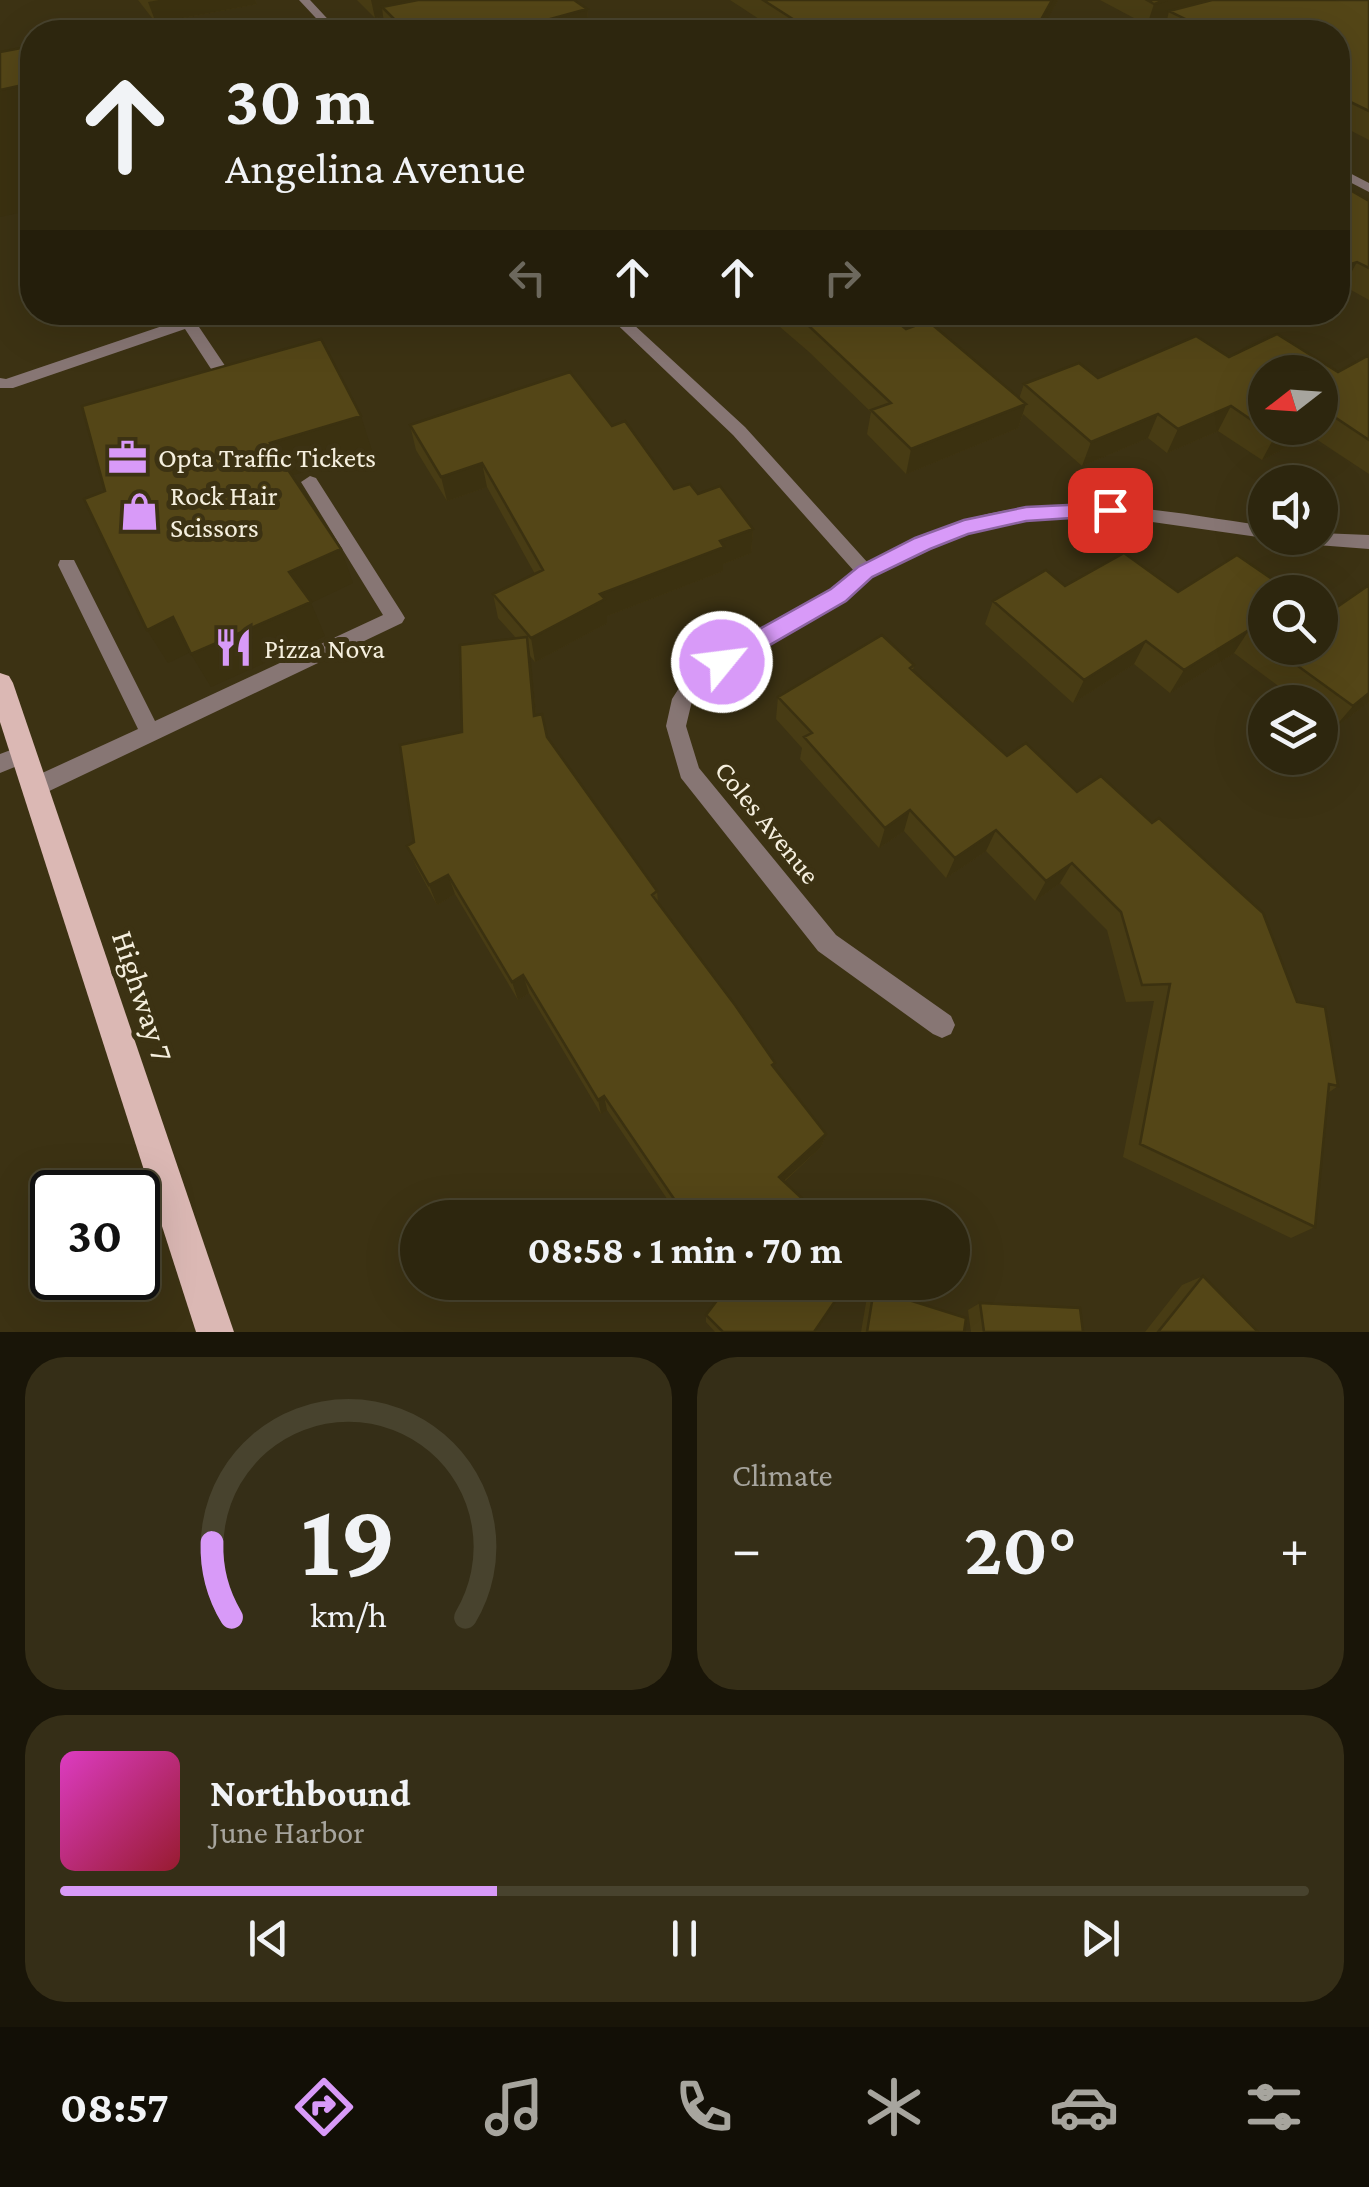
<!DOCTYPE html>
<meta charset="utf-8">
<style>
body{margin:0;font-family:"Crimson Pro",serif;background:#352e17;color:#f1f3f6;height:100vh;display:flex;flex-direction:column;font-size:38px;white-space:nowrap}
*{box-sizing:border-box;margin:0}
p{font-size:32px;color:#a7a59e}
.icon{flex:none;width:55px;height:55px;fill:none;stroke:currentColor;stroke-width:2;stroke-linecap:round;stroke-linejoin:round}
.map{position:relative;height:1332px;overflow:hidden}
.side{display:flex;flex-direction:column;gap:25px;padding:25px;background:#191508;flex:1}
.side>*{flex:none}
.guide{position:absolute;left:20px;top:20px;width:1330px;height:305px;border-radius:40px;box-shadow:0 10px 40px #0002,0 0 0 2px #48432e;background:#2d260e;color:#f1f3f6;overflow:hidden}
.needle{width:65px;rotate:253deg}
.buttons{position:absolute;left:1248px;top:355px;display:grid;gap:20px}
.buttons a{display:grid;place-items:center;width:90px;height:90px;border-radius:50%;background:#2d260e;box-shadow:0 10px 40px #0002,0 0 0 2px #48432e;font-size:50px}
.speed{position:absolute;left:30px;top:1170px;display:flex;gap:20px;font-size:50px;font-weight:700;text-align:center}
.speed>*{display:grid;place-content:center;width:130px;height:130px;border-radius:50%;background:#2d260e;box-shadow:0 10px 40px #0002,0 0 0 2px #48432e;line-height:1}
.speed .limit{border:5px solid #111;border-radius:15px;background:#fff;color:#111}
.pin{position:absolute;display:grid;place-items:center;width:85px;height:85px;color:#fff;margin:-42px;border-radius:20px;box-shadow:0 5px 15px #0006}
.me{position:absolute;width:110px;margin:-55px;rotate:61deg;stroke-linejoin:round;filter:drop-shadow(0 0 8px #0008)}
.turn{display:flex;align-items:center;gap:35px;height:210px;padding:0 40px;font-size:45px}
.turn .icon{width:130px;height:130px;stroke-width:2.5}
.turn b{display:block;font-size:70px;line-height:85px}
.lanes{display:flex;align-items:center;height:95px;padding:0 40px;background:#0003;justify-content:center;gap:50px;direction:ltr}
.lanes .off{opacity:.35}
.big{font-size:75px;font-weight:700;line-height:1.1}
.side .widget{flex:1;display:flex;flex-direction:column;justify-content:center;gap:15px;min-width:0;padding:0 35px;border-radius:40px;background:#352e17}
.side .dial{align-items:center;gap:0}
.dial svg{height:260px;overflow:visible;fill:none;stroke:#48432e;stroke-width:7;stroke-linecap:round;text-anchor:middle}
.dial text{fill:#f1f3f6;stroke:none}
.song{display:flex;align-items:center;gap:30px}
.cover{width:120px;height:120px;border-radius:15px;background:linear-gradient(135deg,hsl(310 70% 55%),hsl(350 70% 35%))}
.played{height:10px;border-radius:5px;background:linear-gradient(90deg,#d89af8 35%,#48432e 35%)}
.keys{display:flex;justify-content:space-around;direction:ltr}
.heat{display:flex;justify-content:space-between;align-items:center;font-size:55px;direction:ltr}
.side .tiles{flex:1;display:grid;gap:25px;grid-template-columns:1fr 1fr}
.widget:last-child{grid-column:span 2}
.trip{position:absolute;left:400px;top:1200px;width:570px;height:100px;border-radius:50px;background:#2d260e;box-shadow:0 10px 40px #0002,0 0 0 2px #48432e;font-weight:700;line-height:100px;text-align:center}
.dock{display:flex;height:160px;justify-content:space-around;align-items:center;background:#120f06;color:#a7a59e}
.dock .icon{width:70px;height:70px}
.dock .selected{color:#d89af8}
.dock b{font-size:45px;color:#f1f3f6}
.map>svg:first-child{display:block}
.lines{fill:none;stroke-linecap:round;stroke-linejoin:round}
.lane{fill:#877674;fill-rule:evenodd}
.street{fill:#877674;fill-rule:evenodd}
.primary{fill:#dbb8b4;fill-rule:evenodd}
.wall{fill:#483c14;fill-rule:evenodd}
.shaded-wall{fill:#3b3110}
.building{fill:#544617;stroke:#3b3110;stroke-width:2.5}
.route{fill:#d89af8;stroke:#8c64a1;stroke-width:2.5}
.labels{text-anchor:middle;stroke-width:10;stroke-linejoin:round;paint-order:stroke}
.poi-label{font-size:28px;fill:#f5efde;stroke:#3c3213;text-anchor:start}
.street-label{font-size:28px;fill:#f5efde;stroke:#3c3213}
.near-street-label{font-size:32px;fill:#f5efde;stroke:#3c3213}
</style>
<div class="map">
<svg width="1369" height="1332" viewBox="0 0 1369 1332">
<rect width="100%" height="100%" fill="#3c3213"/>
<g class="lines">
<path class="lane" d="M177,312H189L192,316L203,312H226L197,324L240,388L238,392H226L185,329L13,388H0V378L6,379L180,320Z
M310,476L316,478L402,613L405,618L402,623L43,794L35,796L27,794L24,787L27,780L138,729L58,565L60,560H74L155,721L383,615L301,482Z
M24,745L32,748L35,754L32,760L0,773V754Z"/>
<path class="street" d="M299,0H310L337,29L411,15L416,18L351,32H329Z
M1188,18L1193,21L1192,23L1153,32H1136Z
M1338,167L1369,183V192L1338,176Z
M604,312H620L745,427L868,563C898,549 928,532 959,522C1059,489 1164,511 1265,526V538H1268H1265L1110,516L1026,520L968,532L872,577L846,600L704,683L692,701L686,726L699,768L836,935L951,1016L955,1025L951,1034L942,1038L933,1034L818,951L681,778L666,726L672,699L690,671L832,590L854,571L733,435Z
M1320,533L1369,535V549L1304,544L1295,538H1320Z"/>
<path class="primary" d="M0,673L9,676L13,683L234,1332H196L0,722Z"/>
</g>
<path class="wall" d="M138,0H255L257,4L156,23Z
M357,0H574L587,9L589,31L582,32H390L386,29L383,16L375,18Z
M730,0H1058L1046,21L1067,32H779Z
M1100,0H1369V140L1338,124V32H1162L1167,20L1147,25Z
M1338,183L1369,201V300L1344,286L1338,288Z
M756,312H885L906,329L1019,399L1024,384L1098,378L1229,357L1338,372L1369,355V474L1310,435L1262,460L1218,431L1167,453L1148,438L1082,466L1023,414L1018,428L906,474L867,434L871,412L808,351L773,321L769,323ZM1320,372V428H1265Z
M410,425L612,426L674,489L698,494L753,529L751,553L723,564V571L607,616V623L535,662L530,656L536,716L547,737L657,891L658,902L774,1068L826,1134L821,1147L784,1182L823,1218H680L607,1110L601,1114L529,993L518,1000L455,894L437,905L416,866L407,846L414,842L462,732L516,638L498,618L493,594L535,574L487,487L447,501L416,450Z
M1065,586L1178,592H1265V648H1320L1369,702L1334,728L1320,718V702H1300L1234,653L1170,693L1134,664L1073,703L985,624L993,601Z
M914,665L913,670L1007,756L1297,1002L1338,1086L1328,1093L1315,1227L1291,1238L1123,1157L1154,1001L1126,1002L1107,930L1060,883L1035,901L986,851L946,878L904,831L879,848L800,759L802,748L776,719L778,697Z
M1203,1276L1258,1332H1145L1182,1285Z
M724,1282H848L814,1332H715L706,1322V1315L727,1287Z
M874,1289L964,1332H861L867,1297Z
M980,1303L1083,1332H971L968,1310Z"/>
<path class="shaded-wall" d="M159,0H255L257,4L156,23L148,2Z
M371,0H466L382,7L383,16L375,18Z
M1052,0H1058L1040,32L1042,18Z
M1167,0H1236L1169,11L1167,20L1147,25L1154,4Z
M587,9L589,31L582,32H514V29Z
M933,25L932,32H913Z
M32,83V159L19,162L28,180L32,210L0,217V90Z
M1357,262L1344,286L1338,288L1351,264Z
M770,312H774L773,321L769,323Z
M1026,404L1018,428L906,474L911,449Z
M1231,406L1218,431L1167,453L1178,429Z
M1158,414L1148,438L1082,466L1091,442Z
M361,416L372,451L284,478L270,443Z
M1291,428H1314L1310,435L1262,460L1275,436Z
M482,463L487,487L447,501L441,477Z
M753,529L751,553L723,564V571L607,616V623L535,662L531,638L600,594L720,541Z
M341,549L353,583L311,603L325,636L211,687L191,654L289,572Z
M173,617L193,651L168,663L147,630Z
M1249,630L1234,653L1170,693L1184,670Z
M527,637L531,660L538,738L534,716Z
M1146,641L1134,664L1073,703L1084,680Z
M1369,693V702L1334,728L1353,706Z
M910,810L904,831L879,848L885,828Z
M996,830L986,851L946,878L955,858Z
M1072,863L1060,883L1035,901L1046,881Z
M448,875L455,894L437,905L429,885Z
M523,975L529,993L518,1000L512,982Z
M604,1096L607,1110L601,1114L598,1100Z
M826,1134L821,1147L775,1189L779,1177Z"/>
<path class="building" d="M418,0H574L587,9L514,29L519,32H407L382,7Z
M763,0H1052L1042,18L1067,32H944L933,25L913,32H803L810,30Z
M1147,0H1167L1154,4Z
M1212,0H1369V111L1338,96V32H1212L1169,11Z
M32,46V83L0,90V52Z
M1338,183L1369,201V268L1357,262L1351,264L1338,257Z
M794,312H885L906,329L928,321L1026,404L911,449L871,410L891,403Z
M1277,334L1338,372L1369,355V440L1324,410L1320,412V372H1265V428H1291L1275,436L1231,406L1178,429L1158,414L1091,442L1024,384L1079,363L1098,378L1196,336L1229,357Z
M321,339L361,416L270,443L341,549L289,572L311,602L191,654L173,617L147,630L84,499L105,491L82,406Z
M570,372L612,426L625,421L674,489L690,484L698,494L720,486L753,529L720,541L724,547L600,594L605,599L531,638L493,594L543,570L482,463L441,477L410,425Z
M1124,553L1178,592L1237,555L1291,592H1265V641L1249,630L1184,670L1146,641L1084,680L993,601L1046,570L1065,586Z
M1369,585V693L1353,706L1273,648H1320V613L1324,616Z
M882,635L914,665L910,668L1007,756L1026,743L1077,792L1101,776L1152,823L1159,818L1263,913L1297,1002L1325,1007L1338,1086L1329,1084L1315,1227L1140,1144L1170,984L1142,985L1121,912L1072,863L1046,881L996,830L955,858L910,810L885,828L804,737L812,733L778,697Z
M527,637L534,716L542,714L547,737L657,891L652,895L735,1005L775,1063L772,1065L826,1134L779,1177L823,1218H687L604,1096L598,1100L523,975L512,982L448,875L429,885L407,846L414,842L400,745L462,732L460,645Z
M1203,1276L1258,1332H1158Z
M731,1282H848L814,1332H723L706,1315Z
M874,1289L966,1318L964,1332H867Z
M980,1303L1080,1308L1083,1332H984Z"/>
<path class="route" d="M1110,503L1120,510L1117,515L1026,521L968,534L930,549L872,577L846,601L730,668H713L710,662L713,655L831,589L858,567L915,538L964,520L1026,507Z"/>
<defs>
<symbol id="office-bare" viewBox="-9 -9 18 18"><path d="M-6-3h4V-5.5h4V-3h4V5H-6ZM-1-4.5V-3h2v-1.5ZM-6 0V1H6V0Z" fill="#d89af8" stroke="#3c3213" stroke-width="2.5" paint-order="stroke"/></symbol>
<symbol id="shop-bare" viewBox="-9 -9 18 18"><path d="M-5-2.5h2.3a2.7 3.5 0 0 1 5.4 0H5L5.5 6h-11ZM-1.5-2.5h3a1.5 2.3 0 0 0-3 0Z" fill="#d89af8" stroke="#3c3213" stroke-width="2.5" paint-order="stroke"/></symbol>
<symbol id="restaurant-bare" viewBox="-9 -9 18 18"><path d="M-5-6h1v4h1v-4h1v4h1v-4h1v5L-1.5 .5V6h-2V.5L-5-1ZM5-6V6H3V1.5H1.5Q1.5-4 5-6Z" fill="#d89af8" stroke="#3c3213" stroke-width="2.5" paint-order="stroke"/></symbol>
</defs>
<g fill-rule="evenodd">
<use href="#office-bare" x="100" y="430" width="55" height="55"/>
<use href="#shop-bare" x="112" y="484" width="55" height="55"/>
<use href="#restaurant-bare" x="206" y="620" width="55" height="55"/>
</g>
<g class="labels">
<g class="poi-label">
<text x="158" y="467">Opta Traffic Tickets</text>
<text x="170" y="505">Rock Hair<tspan x="170" dy="32">Scissors</tspan></text>
<text x="264" y="658">Pizza Nova</text>
</g>
<g class="street-label">
<text transform="translate(768 822) rotate(51)" y="10">Coles Avenue</text>
</g>
<g class="near-street-label">
<text transform="translate(143 996) rotate(72)" y="11">Highway 7</text>
</g>
</g>
</svg>
<div class="buttons">
<a><svg class="needle" viewBox="-14 -14 28 28"><path d="M0-13l5 13h-10z" fill="#e53935"/><path d="M0 13l5-13h-10z" fill="#a7a59e"/></svg></a>
<a><svg class="icon" aria-label="sound" viewBox="0 0 24 24"><path d="M4 9h4l5-4v14l-5-4H4zM17 9q2 3 0 6"/></svg></a>
<a><svg class="icon" aria-label="search" viewBox="0 0 24 24"><circle cx="10" cy="10" r="6"/><path d="M15 15l6 6"/></svg></a>
<a><svg class="icon" aria-label="layers" viewBox="0 0 24 24"><path d="M12 4l9 5-9 5-9-5zM3 14l9 5 9-5"/></svg></a>
</div>
<div class="speed"><div class="limit">30</div></div>
<div class="pin" style="left:1110px;top:510px;background:#d93025"><svg class="icon" aria-label="arrive" viewBox="0 0 24 24"><path d="M6 21V4h12l-3 4 3 4H6"/></svg></div>
<svg class="me" style="left:722px;top:662px" viewBox="-20 -20 40 40"><circle r="17" fill="#d89af8" stroke="#fff" stroke-width="3"/><path d="M0-11L8 9 0 5-8 9z" fill="#fff"/></svg>
<div class="trip">08:58 · 1 min · 70 m</div>
<div class="guide">
<div class="turn"><svg class="icon" aria-label="ahead" viewBox="0 0 24 24"><path d="M12 20V5M6 11l6-6 6 6"/></svg><div><b>30 m</b>Angelina Avenue</div></div>
<div class="lanes"><svg class="icon off" aria-label="left" viewBox="0 0 24 24"><path d="M17 20v-9H6M10 6l-5 5 5 5"/></svg><svg class="icon" aria-label="ahead" viewBox="0 0 24 24"><path d="M12 20V5M6 11l6-6 6 6"/></svg><svg class="icon" aria-label="ahead" viewBox="0 0 24 24"><path d="M12 20V5M6 11l6-6 6 6"/></svg><svg class="icon off" aria-label="right" viewBox="0 0 24 24"><path d="M7 20v-9h11M14 6l5 5-5 5"/></svg></div>
</div>
</div>
<section class="side">
<div class="tiles">
<div class="widget dial"><svg viewBox="0 0 100 80">
<path d="M14 69A42 42 0 1 1 86 69"/>
<path d="M14 69A42 42 0 0 1 8 46" stroke="#d89af8"/>
<text x="50" y="56" font-size="32" font-weight="700">19</text>
<text x="50" y="72" font-size="11">km/h</text>
</svg></div>
<div class="widget"><p>Climate</p>
<div class="heat"><a>−</a><b class="big">20°</b><a>+</a></div>
</div>
<div class="widget">
<div class="song"><i class="cover"></i><div><b>Northbound</b><p>June Harbor</p></div></div>
<div class="played"></div>
<div class="keys"><svg class="icon" aria-label="previous" viewBox="0 0 24 24"><path d="M18 5L8 12l10 7zM5 5v14"/></svg><svg class="icon" aria-label="pause" viewBox="0 0 24 24"><path d="M8 5v14M16 5v14"/></svg><svg class="icon" aria-label="next" viewBox="0 0 24 24"><path d="M6 5l10 7-10 7zM19 5v14"/></svg></div>
</div>
</div>
</section>
<nav class="dock">
<b>08:57</b>
<svg class="icon selected" aria-label="directions" viewBox="0 0 24 24"><path d="M12 3l9 9-9 9-9-9zM9 14v-3h6M13 9l2 2-2 2"/></svg>
<svg class="icon" aria-label="music" viewBox="0 0 24 24"><path d="M9 18V5l10-2v13"/><circle cx="6" cy="18" r="3"/><circle cx="16" cy="16" r="3"/></svg>
<svg class="icon" aria-label="phone" viewBox="0 0 24 24"><path d="M5 4h4l2 5-3 2q2 4 5 5l2-3 5 2v4C11 20 4 13 5 4z"/></svg>
<svg class="icon" aria-label="climate" viewBox="0 0 24 24"><path d="M12 3v18M4 7l16 10M4 17L20 7"/></svg>
<svg class="icon" aria-label="car" viewBox="0 0 24 24"><path d="M5 17H2v-5l4-1 3-4h7l3 4 3 1v5h-3M9 17h6M6 11h13"/><circle cx="7" cy="17" r="2"/><circle cx="17" cy="17" r="2"/></svg>
<svg class="icon" aria-label="filters" viewBox="0 0 24 24"><path d="M4 7h16M4 17h16"/><circle cx="9" cy="7" r="2"/><circle cx="15" cy="17" r="2"/></svg>
</nav>
